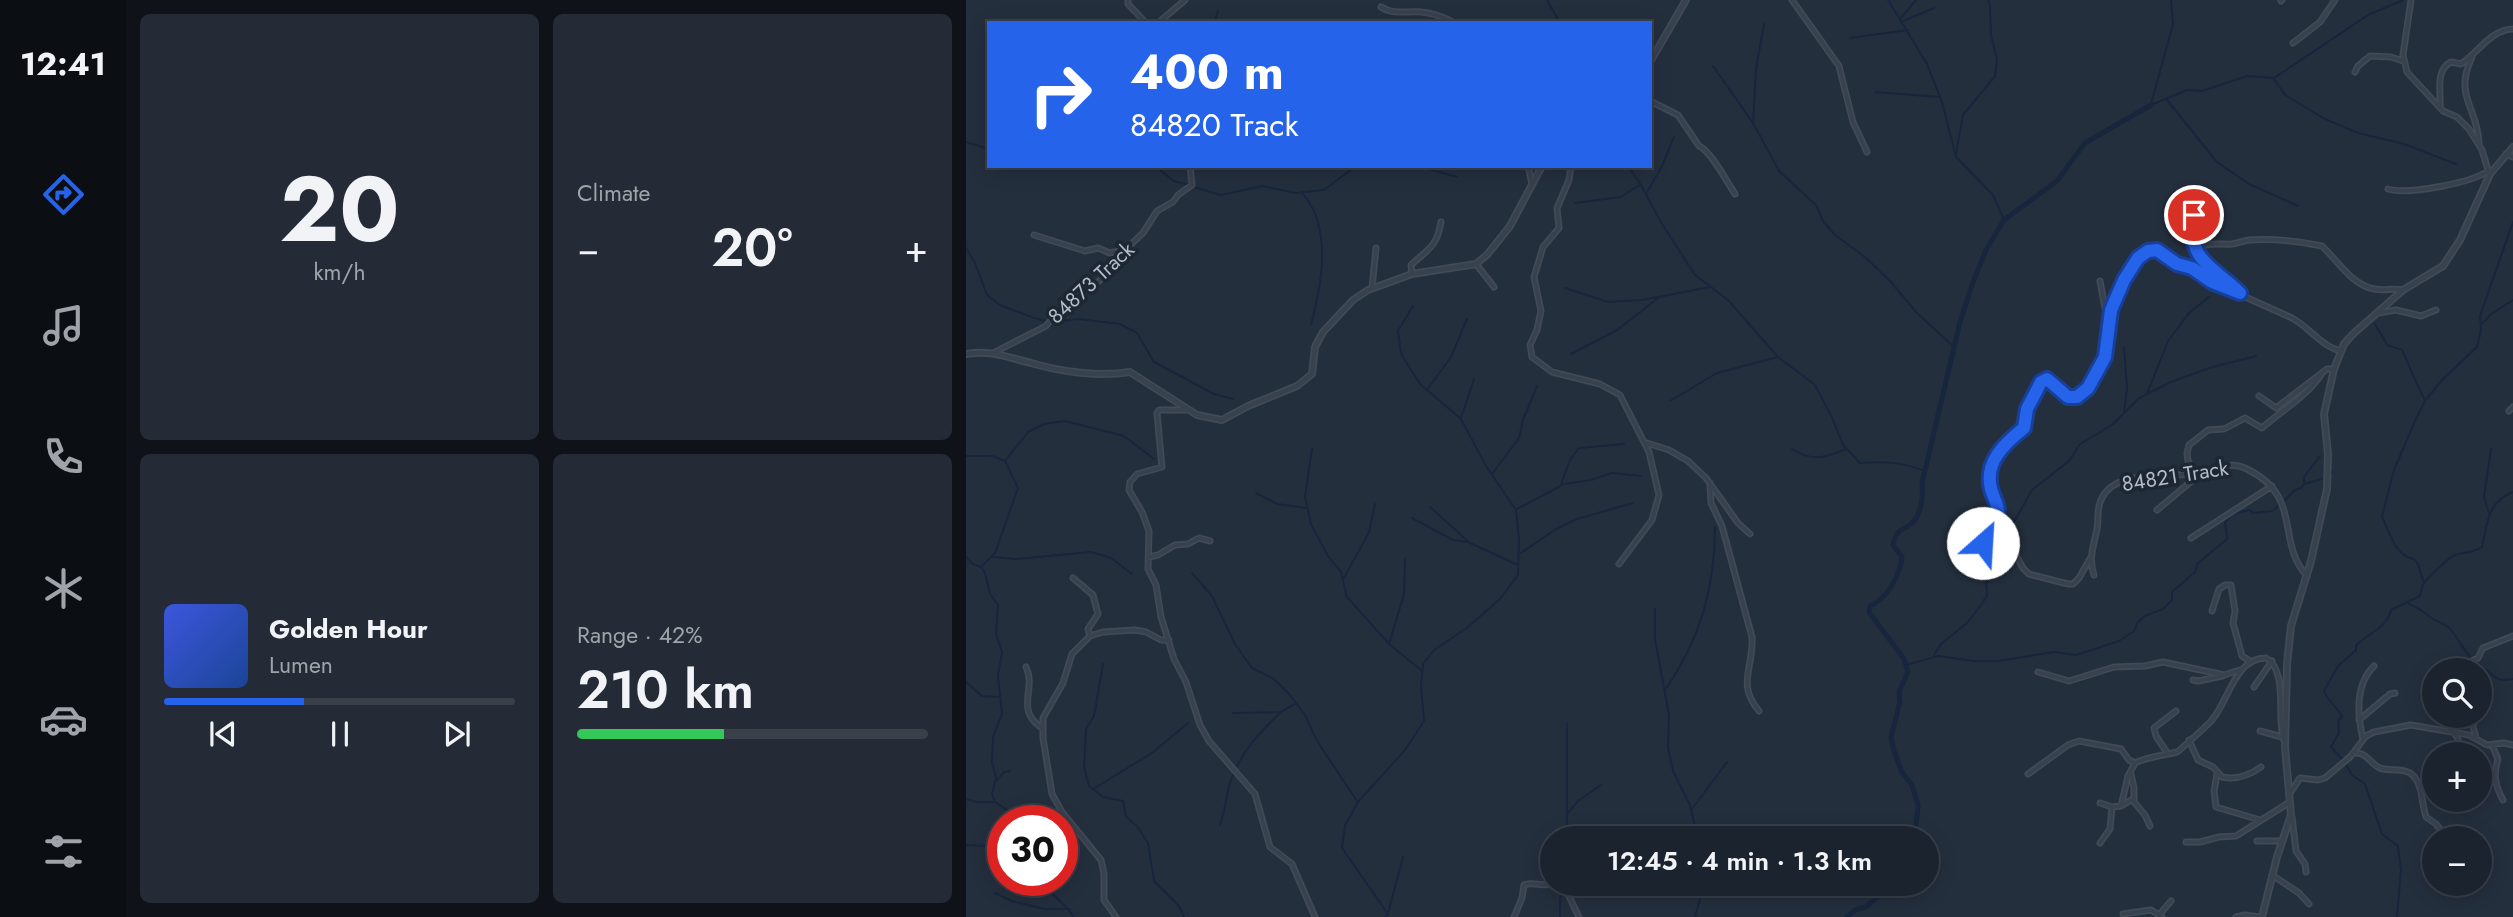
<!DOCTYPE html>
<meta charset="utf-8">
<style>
body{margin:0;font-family:Jost,sans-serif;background:#242b36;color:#f1f3f6;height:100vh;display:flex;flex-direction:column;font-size:26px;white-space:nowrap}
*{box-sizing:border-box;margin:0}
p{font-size:23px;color:#a0a4aa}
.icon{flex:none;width:38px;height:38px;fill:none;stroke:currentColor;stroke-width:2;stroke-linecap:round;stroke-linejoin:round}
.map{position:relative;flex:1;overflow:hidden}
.panel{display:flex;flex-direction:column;gap:14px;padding:14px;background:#0f1319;width:840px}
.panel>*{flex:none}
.hud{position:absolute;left:21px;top:21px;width:665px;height:147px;border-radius:0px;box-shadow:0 4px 18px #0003,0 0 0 2px #39404a;background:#2563eb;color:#fff;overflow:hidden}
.tools{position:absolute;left:1456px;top:658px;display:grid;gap:14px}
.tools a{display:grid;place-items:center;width:70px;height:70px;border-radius:50%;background:#1b232e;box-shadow:0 4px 18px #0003,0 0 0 2px #39404a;font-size:35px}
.speed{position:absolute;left:21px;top:805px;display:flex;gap:14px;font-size:35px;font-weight:700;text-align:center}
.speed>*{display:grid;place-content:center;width:91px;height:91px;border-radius:50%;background:#1b232e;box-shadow:0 4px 18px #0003,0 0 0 2px #39404a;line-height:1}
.speed .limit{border:10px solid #d22;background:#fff;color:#111}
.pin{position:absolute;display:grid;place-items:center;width:60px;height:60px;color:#fff;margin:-30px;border:4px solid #fff;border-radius:50%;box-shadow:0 2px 7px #0007}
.me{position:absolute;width:77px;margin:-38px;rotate:26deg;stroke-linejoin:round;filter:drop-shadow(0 0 5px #0008)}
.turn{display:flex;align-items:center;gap:24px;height:147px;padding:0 28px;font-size:32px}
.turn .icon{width:91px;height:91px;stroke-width:2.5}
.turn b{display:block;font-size:49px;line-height:60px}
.big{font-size:52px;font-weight:600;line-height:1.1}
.panel .widget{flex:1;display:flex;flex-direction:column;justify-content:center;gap:10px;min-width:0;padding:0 24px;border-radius:10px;background:#242b36}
.panel .dial{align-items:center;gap:0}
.dial b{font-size:91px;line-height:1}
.song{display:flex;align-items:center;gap:21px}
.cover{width:84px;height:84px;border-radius:10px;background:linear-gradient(135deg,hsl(230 70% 55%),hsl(220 70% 35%))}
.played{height:7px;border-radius:4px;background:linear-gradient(90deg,#2563eb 40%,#39404a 40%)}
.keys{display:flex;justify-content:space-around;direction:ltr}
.heat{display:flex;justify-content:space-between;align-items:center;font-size:38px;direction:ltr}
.charge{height:10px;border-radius:5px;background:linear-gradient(90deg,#34c759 42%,#39404a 0)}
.panel .tiles{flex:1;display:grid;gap:14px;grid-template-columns:repeat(2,1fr)}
.trip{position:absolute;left:574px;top:826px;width:399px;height:70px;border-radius:35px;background:#1b232e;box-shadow:0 4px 18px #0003,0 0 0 2px #39404a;font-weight:600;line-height:70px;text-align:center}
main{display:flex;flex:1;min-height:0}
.dock{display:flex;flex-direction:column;width:126px;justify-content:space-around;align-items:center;background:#0b0e12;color:#a0a4aa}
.dock .icon{width:49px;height:49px}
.dock .selected{color:#2563eb}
.dock b{font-size:32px;color:#f1f3f6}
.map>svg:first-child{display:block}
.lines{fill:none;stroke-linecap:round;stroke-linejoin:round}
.stream{stroke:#17263c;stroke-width:2}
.river{stroke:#17263c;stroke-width:5}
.minor-casing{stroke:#414a57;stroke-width:7}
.tertiary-casing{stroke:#414a57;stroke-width:8}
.minor{stroke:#38414e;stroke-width:3.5}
.tertiary{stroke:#38414e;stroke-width:4.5}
.route-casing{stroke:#184099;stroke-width:18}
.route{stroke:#2563eb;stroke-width:12}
.labels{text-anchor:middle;stroke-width:7;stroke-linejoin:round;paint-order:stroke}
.street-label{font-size:21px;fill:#b4bcc9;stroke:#1d2633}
</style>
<main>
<nav class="dock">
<b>12:41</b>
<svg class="icon selected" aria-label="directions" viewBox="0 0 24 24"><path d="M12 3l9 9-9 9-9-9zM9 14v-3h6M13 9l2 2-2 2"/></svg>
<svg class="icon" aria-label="music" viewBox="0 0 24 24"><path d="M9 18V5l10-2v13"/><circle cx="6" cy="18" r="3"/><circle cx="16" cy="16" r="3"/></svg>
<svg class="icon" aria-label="phone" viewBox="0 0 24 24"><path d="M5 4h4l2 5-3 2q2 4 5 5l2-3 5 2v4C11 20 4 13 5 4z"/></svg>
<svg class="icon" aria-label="climate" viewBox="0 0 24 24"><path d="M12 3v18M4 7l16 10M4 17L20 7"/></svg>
<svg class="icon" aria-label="car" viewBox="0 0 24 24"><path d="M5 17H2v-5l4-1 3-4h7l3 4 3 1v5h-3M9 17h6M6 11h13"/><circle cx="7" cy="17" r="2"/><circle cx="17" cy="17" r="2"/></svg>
<svg class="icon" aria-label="filters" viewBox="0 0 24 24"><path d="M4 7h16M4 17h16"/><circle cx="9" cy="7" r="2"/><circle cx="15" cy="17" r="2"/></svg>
</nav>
<section class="panel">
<div class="tiles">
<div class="widget dial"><b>20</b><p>km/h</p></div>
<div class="widget"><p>Climate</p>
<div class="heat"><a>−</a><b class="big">20°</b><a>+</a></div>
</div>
<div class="widget">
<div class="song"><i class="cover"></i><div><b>Golden Hour</b><p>Lumen</p></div></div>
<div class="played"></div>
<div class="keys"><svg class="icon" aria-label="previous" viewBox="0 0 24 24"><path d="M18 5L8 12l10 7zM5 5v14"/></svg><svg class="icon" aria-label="pause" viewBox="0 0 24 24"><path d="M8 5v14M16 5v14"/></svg><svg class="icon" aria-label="next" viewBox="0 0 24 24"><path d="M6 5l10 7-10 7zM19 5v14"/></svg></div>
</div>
<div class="widget"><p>Range · 42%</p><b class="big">210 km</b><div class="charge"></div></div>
</div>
</section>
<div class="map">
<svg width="1547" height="917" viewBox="0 0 1547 917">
<rect width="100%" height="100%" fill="#242f3e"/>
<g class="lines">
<path class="stream" d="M581,0L594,23
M922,0L961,64L976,102L990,157L1027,195L1038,220
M935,18L950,0
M937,21L968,8
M248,23L252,11
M884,38L942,30
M747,66L787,123L813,171L850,205L857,221L869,235L899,257L925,282L950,312L989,348
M1308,79L1319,95L1359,119L1392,133L1438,144L1490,164
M909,92L974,97
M1201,100L1251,162L1283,184L1332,206
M1185,104L1207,24L1205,0
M1185,105L1221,90L1236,91L1281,76L1308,78L1402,15L1437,0
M787,123L790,69L798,24
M0,142L23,149
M990,154L997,115L1029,76L1031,60L1025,35L1024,6L1022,0
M96,166H102
M189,166L208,181L222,185
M432,166L459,168L491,177
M662,166L675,185L696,224L729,275L762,300L812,357L848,384L865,415L877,445L894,463C918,461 936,462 959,471
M227,187L255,195L296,186L330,193L358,190L390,166
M336,192C341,199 347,207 350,216C362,252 354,289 345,325
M681,192L695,168L708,137
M609,203L654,197L674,185
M0,248L9,263L21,295L34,305L68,318L85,322L113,319L154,324L171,333L188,362L248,394L267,399
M599,288L642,302L676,300L744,287
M1409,324L1421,345L1436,350C1444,367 1450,384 1459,400
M1515,325L1525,314L1547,300
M605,354L651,330L695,296
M461,390L485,357L501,319
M1181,394L1202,341L1223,313L1243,297
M704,401L751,373L812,357
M1158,412L1161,387L1158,347
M495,418L508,379
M346,448L339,497L345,524L362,556L375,572L381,597L423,644L455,670
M826,449C846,462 859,458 880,449
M0,456H26L39,461L52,488L29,553L15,567
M39,461L62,432L78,424L99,421L158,436L188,459
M526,474L553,438L557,420L571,386
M1364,474L1366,472
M1338,483V477L1354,456
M595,484L604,460L613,448L658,444
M290,493L311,504L341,508
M1318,501L1328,491L1336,487L1338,484L1359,478
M464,507L504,543L552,565
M551,509L598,484L625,480L646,473L675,476
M1523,513L1518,497L1525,449
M446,518L487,540L502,542
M1040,536L1066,490L1103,461L1114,444L1146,425L1173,398L1205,382L1243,368L1290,356
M555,553L590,529L611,519L667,503
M0,557L7,564L15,567L19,573L24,594L32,605L30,634L36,652L32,676L36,714L27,737L26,762L30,778L26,794L29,802L57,821
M27,557L49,559L125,552L145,558L166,574
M226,573L246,596L269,644L286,668L308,679L324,695L339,715L351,741L391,801
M377,580L403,532L409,504
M1458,583L1452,564L1448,559C1429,556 1423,532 1416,516L1428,470L1448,423L1459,401L1476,380L1511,347L1515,330L1514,316L1547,222
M1443,604C1453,607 1458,613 1467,619C1473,623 1481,624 1486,631C1493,640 1497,649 1505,658
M689,609V639L703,715L702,748L707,771L724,805L732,838
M423,644L438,594L439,559
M968,655L975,644L1001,623L1015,605L1021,595L1020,584L1038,543
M1510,662C1524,670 1528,684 1547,679
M137,664L128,716L120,729L118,767L123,786L137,797L157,801L160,817L171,826L182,843L188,881L213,906L218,917
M940,665L972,656L1007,661H1032L1088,652L1110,655L1153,641L1168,631L1172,622L1179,616L1197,609L1206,600V592L1229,572L1232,563L1261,539L1259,522C1268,512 1273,512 1284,510L1287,513L1306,511L1315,504
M0,682L16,696L32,697
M699,690C734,640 749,588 749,527
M267,713L315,712L330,703
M1377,760L1365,747L1373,733L1372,721L1376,717C1372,707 1362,702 1358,691L1372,666L1390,650V646C1402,632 1420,630 1425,610L1454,596C1455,593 1455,589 1457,585C1460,579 1482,558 1489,555C1499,552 1507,553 1516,547C1522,521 1521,503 1547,492
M1379,763L1386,775L1399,784L1416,834L1432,846L1435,870L1431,917
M29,782L38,772L44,771
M127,789L186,753L222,723
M0,799L11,802H29
M726,809L761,762
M601,814L612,801L635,785
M254,825C259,811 260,797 264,783C273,754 294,732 315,712
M601,838V724
M0,845L37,847
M80,880V887C88,897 103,906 107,917
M29,893L46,901L78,909H104
M422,913L437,857
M419,917L422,914L376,848L379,825L392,802L439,750L458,721L455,686L457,664L468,650L502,627L534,599L552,575L553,539L550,510L520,466L495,419L454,384L435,354L432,331L447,306
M594,917V899L599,885
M729,917L734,899L736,884"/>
<path class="river" d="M949,838L952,805L946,785L936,772L928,751L925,737L934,702L933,692L942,672L938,659L903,612L904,606C922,598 934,575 936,557L927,545C931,526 938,532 948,521C956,511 957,495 956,483L994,322L1007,282L1020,250L1038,220L1091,181L1119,143L1185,105
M881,917L889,910L900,907L926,884"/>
<defs>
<path id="minor" d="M162,0V4L180,23
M826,0L873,66L887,122L901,152
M1445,0L1437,55L1441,72L1477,111L1491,117L1503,129L1516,150L1523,173
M1315,1L1316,0
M415,7C427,15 442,11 455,12C467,13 478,17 489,23
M192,23L219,0
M1327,43L1354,22L1369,0
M1506,57C1487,97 1512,107 1513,143
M1389,72L1392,66L1404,56L1425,57L1437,61
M684,101L712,115L733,146C745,151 761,182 769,194
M1474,107C1475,91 1469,70 1485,62L1495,64C1513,52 1524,30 1547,29
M1540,154L1547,157
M562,166L566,184
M605,166L603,180L591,208L593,228L577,247L568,277L575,311L571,330L564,345L566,357L586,372L634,384L654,395L683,452L693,495L686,520L653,564
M1422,189C1442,195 1505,183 1522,171
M1228,215C1220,261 1245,265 1272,292
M68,235L119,251L132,248L144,253L159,250
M1229,250C1240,241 1254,245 1266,244C1272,243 1277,241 1283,240C1308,238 1332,241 1356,246C1372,261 1386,285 1408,289C1418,291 1427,288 1437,290
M510,264L528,287
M446,274L445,265C462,249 471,247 475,222
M1134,281L1139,308L1144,317
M406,288L410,248
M1412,313L1430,310L1455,316L1470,310
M29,352L80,326L94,309L133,281L146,268L159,250L177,233L191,211L207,202L212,195L226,185L224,166
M1293,396L1310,408L1361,369H1368
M223,410H193L191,413L196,467L171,474L164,482L163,490L176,512L183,531L182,569L190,585L195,617L208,659L220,682L234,725L243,741L289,794L304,847L326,864L349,917
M1543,411L1547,407
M681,443L703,450L722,461L740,478L772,523L784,534
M1230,473L1222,461L1221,453L1223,445L1242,430L1258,429L1279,418L1296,428C1316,410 1340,397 1355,375
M744,483L745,503L756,526L786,637C788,668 770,684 793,711
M1191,510L1234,474
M1225,538L1306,486
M183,557L192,555L209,545L222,544L233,538L244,541
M1125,557L1113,578L1107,584H1102L1063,574L1057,568L1042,541L1025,546L1017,543C1015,529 1028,522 1032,510C1031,503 1027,496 1025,489C1018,462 1038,443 1057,428L1061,409L1075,381L1081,379L1102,397H1111L1122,389L1139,357L1147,304L1162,273L1176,255L1191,250L1203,260L1226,268L1246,282L1326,318C1343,327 1356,347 1375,351
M1128,575C1122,558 1128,545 1131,529C1133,518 1130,508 1136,498C1150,469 1204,477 1230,474C1249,472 1261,459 1281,469C1338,497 1309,541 1341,576
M107,578L127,595L132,614L122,629L124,636
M1246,611L1253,589L1259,585H1265L1269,611L1267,623L1276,656L1284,661
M60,667C71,690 48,709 76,728
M1479,670L1508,660L1512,658L1517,648L1547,636
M1072,672L1103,681L1148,667L1179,666L1197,662L1258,675L1274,670
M1227,680L1232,681L1256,676
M1288,687L1306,661
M1468,690V702
M1476,716L1491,737L1495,749
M1510,716L1507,726L1510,738
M1393,720L1424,694L1429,693
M1294,731L1316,737
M1397,739C1391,714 1389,685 1408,666
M1223,740L1232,760L1247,767L1256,777C1270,780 1284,775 1295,767
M1526,745L1532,759C1527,775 1529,785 1537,800
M1390,753C1401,753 1403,762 1412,767C1418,771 1426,769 1433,770C1458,771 1454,799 1460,817L1470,824L1477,833
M1202,754L1190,736L1188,728L1210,711
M1062,774L1102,745L1113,741L1155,749L1163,760L1169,763
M1165,774L1168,788V802L1179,815L1184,826
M1251,774L1248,791L1250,807L1294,820
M1324,793L1334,778L1352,780L1359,778L1384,757L1400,736L1408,732L1445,725L1503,735L1521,745L1538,743L1547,745
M1134,803L1146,807
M1155,806L1162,776L1169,763C1183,756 1196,756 1211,752C1214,750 1243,724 1246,720C1263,700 1269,658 1300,658C1323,671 1310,719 1318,741
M1326,817L1330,851L1339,864L1340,872
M1291,841H1315
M1220,842H1234L1253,837L1270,836L1324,802
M1134,843L1144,829L1146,807L1155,806L1167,799
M1306,875L1333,893L1343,904
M600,884L601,892L613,917
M1157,914L1185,910L1196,917
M1194,914L1205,901
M150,917L138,900V874L135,860L96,812L86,794L77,738V718L97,683L106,654L124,636L137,632L169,630L180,632L195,640H203
M548,917L556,898L558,885C566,881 577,887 587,884
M1270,917L1279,915L1293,917"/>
<path id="tertiary" d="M684,62L720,0
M0,354C27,350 40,357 65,363C96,372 133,377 164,372L231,415L256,420L282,406L331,386L346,374L349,347L357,332L387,300L402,290L446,274L510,264L521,255L544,226L576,166
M1296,917L1311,857L1325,815L1319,747L1321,664L1325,626L1345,561L1361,489L1362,454L1358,414L1368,369L1378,344L1387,334L1437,290L1477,266L1494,240L1524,174L1547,147"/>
</defs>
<use href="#minor" class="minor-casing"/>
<use href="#tertiary" class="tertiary-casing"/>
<use href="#minor" class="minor"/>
<use href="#tertiary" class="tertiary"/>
</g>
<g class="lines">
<defs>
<path id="route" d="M1017,543V533L1032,510C1031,503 1027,496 1025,489C1018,462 1039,443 1058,428L1061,409L1075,382L1081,379L1102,397H1111L1122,388L1139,357L1145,310L1158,280L1172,258L1182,251L1191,250L1211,264L1226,268L1246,282L1274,293C1247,266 1220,261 1228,215"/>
</defs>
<use href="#route" class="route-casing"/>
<use href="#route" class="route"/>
</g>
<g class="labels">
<g class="street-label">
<text transform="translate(125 283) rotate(-43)" y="7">84873 Track</text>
<text transform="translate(1209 476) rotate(-9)" y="7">84821 Track</text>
</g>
</g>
</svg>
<div class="tools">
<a><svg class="icon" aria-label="search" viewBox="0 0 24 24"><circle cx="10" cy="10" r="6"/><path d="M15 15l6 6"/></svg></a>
<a>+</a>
<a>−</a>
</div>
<div class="speed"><div class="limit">30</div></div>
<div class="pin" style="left:1228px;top:215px;background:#d93025"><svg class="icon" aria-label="arrive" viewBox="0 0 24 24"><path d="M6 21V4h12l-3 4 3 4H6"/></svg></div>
<svg class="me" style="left:1017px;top:543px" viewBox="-20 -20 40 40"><circle r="19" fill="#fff"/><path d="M0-13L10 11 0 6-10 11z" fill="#2563eb"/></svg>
<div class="trip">12:45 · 4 min · 1.3 km</div>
<div class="hud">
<div class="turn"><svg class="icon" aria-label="right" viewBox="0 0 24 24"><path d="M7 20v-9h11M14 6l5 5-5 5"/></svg><div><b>400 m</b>84820 Track</div></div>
</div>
</div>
</main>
